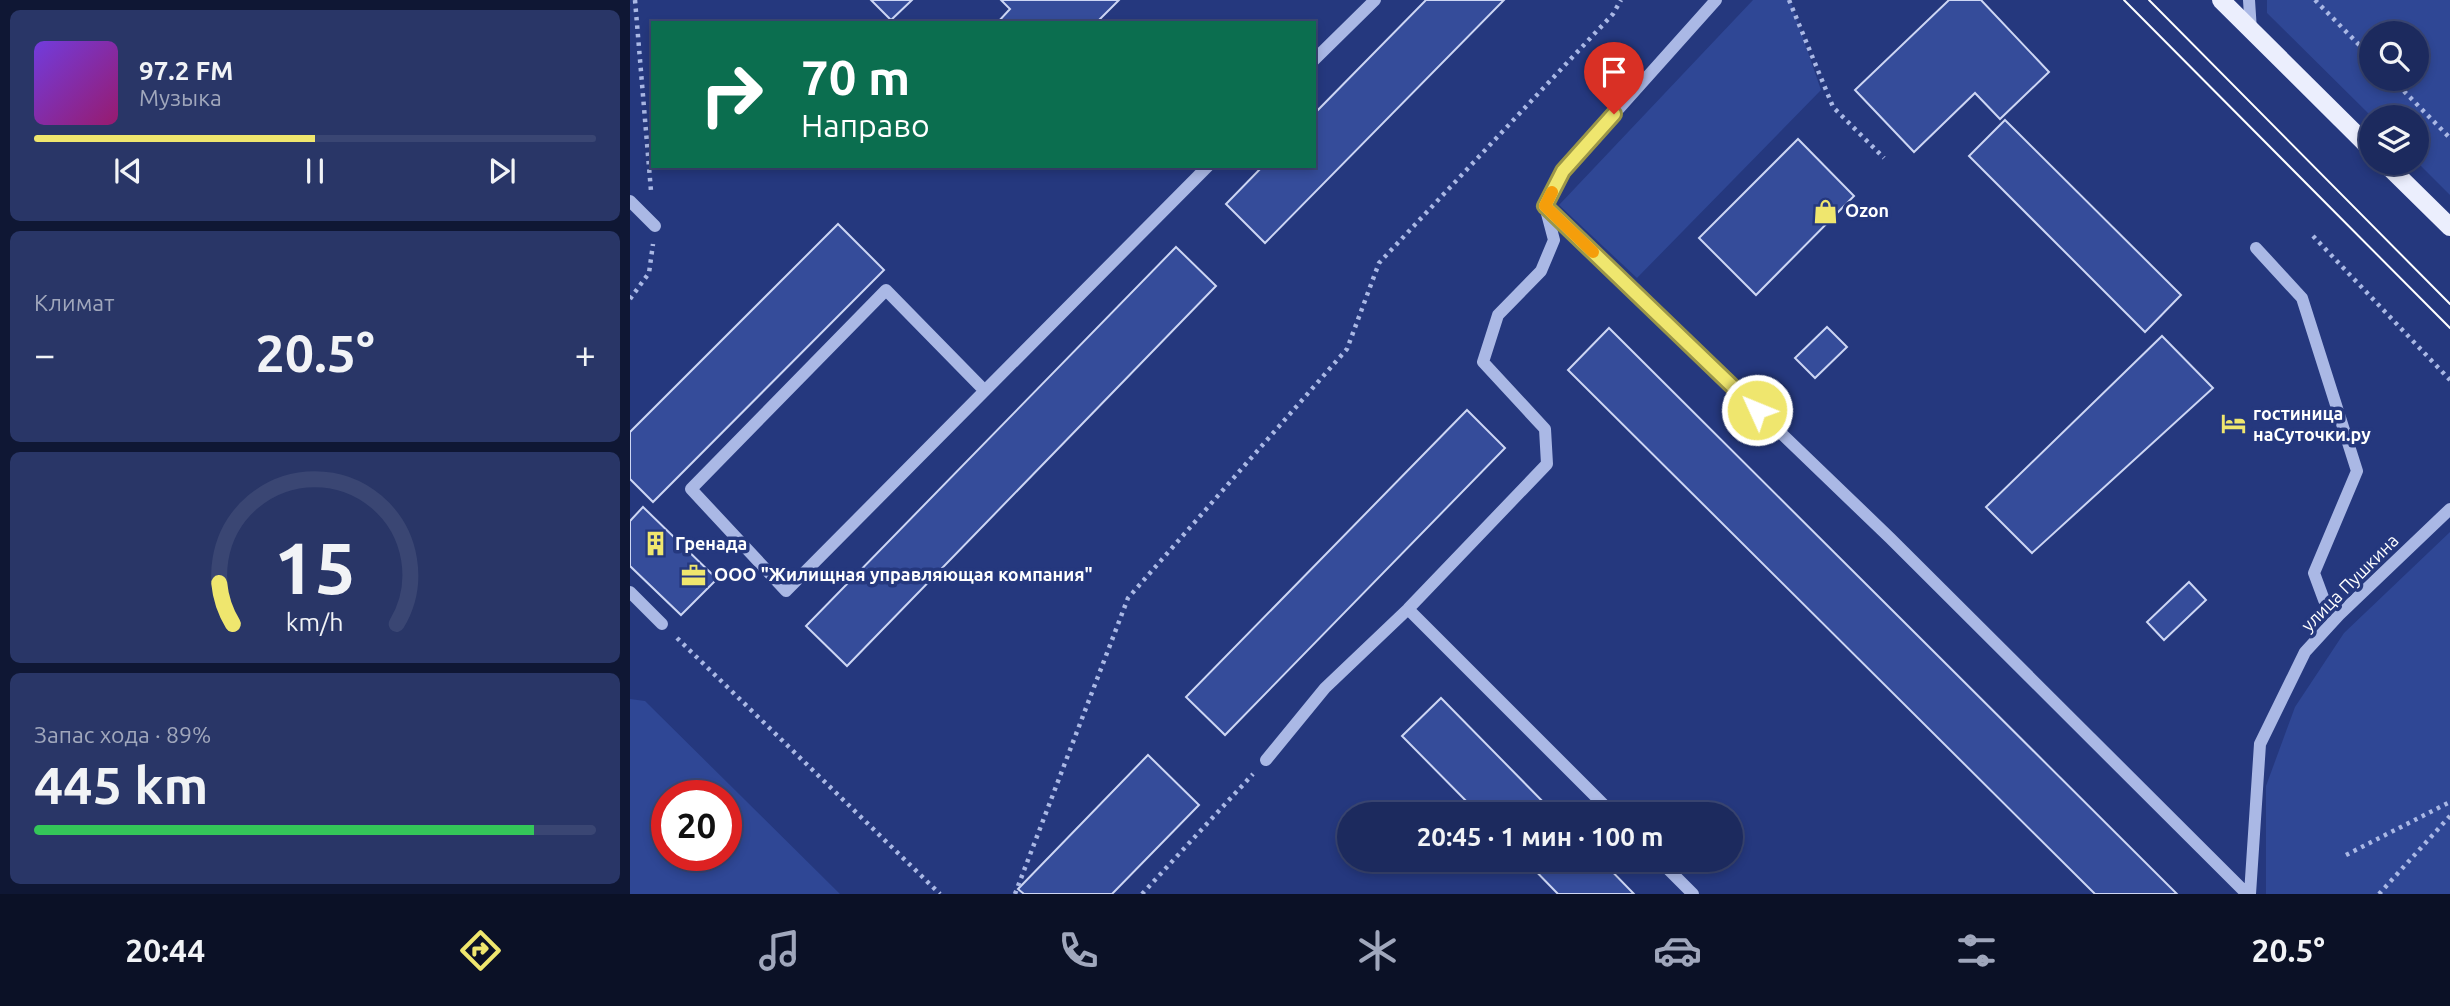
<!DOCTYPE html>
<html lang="ru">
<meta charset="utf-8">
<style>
body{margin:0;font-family:Ubuntu,sans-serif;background:#293667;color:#f1f3f6;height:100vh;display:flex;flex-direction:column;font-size:26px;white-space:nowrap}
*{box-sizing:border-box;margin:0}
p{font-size:23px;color:#a0a7bc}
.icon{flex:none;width:38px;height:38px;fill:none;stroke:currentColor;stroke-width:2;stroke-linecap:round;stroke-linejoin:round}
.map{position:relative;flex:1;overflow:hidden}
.details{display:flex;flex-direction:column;gap:10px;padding:10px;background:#0f1734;width:630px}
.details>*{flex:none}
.top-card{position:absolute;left:21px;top:21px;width:665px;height:147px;border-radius:0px;box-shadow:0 4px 10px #0003,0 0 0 2px #3a4673;background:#0b6e4f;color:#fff;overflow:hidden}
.buttons{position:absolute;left:1729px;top:21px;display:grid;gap:14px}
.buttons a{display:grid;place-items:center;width:70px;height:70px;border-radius:50%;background:#1c2a5e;box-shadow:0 4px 10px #0003,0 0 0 2px #3a4673;font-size:35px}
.speed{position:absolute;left:21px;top:780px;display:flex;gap:14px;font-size:35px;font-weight:700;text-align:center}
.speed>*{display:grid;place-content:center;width:91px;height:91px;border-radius:50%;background:#1c2a5e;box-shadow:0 4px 10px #0003,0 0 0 2px #3a4673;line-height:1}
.speed .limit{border:10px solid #d22;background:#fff;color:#111}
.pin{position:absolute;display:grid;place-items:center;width:60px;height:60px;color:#fff;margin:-72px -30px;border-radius:50% 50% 50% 0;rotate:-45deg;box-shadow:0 0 7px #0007}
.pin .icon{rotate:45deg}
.me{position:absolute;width:77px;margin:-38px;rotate:314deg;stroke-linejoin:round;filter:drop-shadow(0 0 5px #0008)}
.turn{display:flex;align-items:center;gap:24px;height:147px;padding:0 35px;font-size:32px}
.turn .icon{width:91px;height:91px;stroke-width:2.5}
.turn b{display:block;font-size:49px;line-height:60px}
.big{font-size:52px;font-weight:700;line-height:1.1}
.details .card{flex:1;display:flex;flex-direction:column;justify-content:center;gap:10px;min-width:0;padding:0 24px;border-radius:10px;background:#293667}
.details .dial{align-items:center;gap:0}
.dial svg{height:182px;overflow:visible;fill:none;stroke:#3a4673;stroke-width:7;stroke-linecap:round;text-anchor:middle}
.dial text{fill:#f1f3f6;stroke:none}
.song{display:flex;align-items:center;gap:21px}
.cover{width:84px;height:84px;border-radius:10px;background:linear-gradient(135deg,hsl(260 70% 55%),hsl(320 70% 35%))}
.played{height:7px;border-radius:4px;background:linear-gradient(90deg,#efe66e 50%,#3a4673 50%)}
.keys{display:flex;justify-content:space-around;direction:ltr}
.heat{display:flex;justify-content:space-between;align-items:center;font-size:38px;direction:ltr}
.charge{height:10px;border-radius:5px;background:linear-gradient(90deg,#34c759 89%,#3a4673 0)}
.trip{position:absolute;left:707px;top:802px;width:406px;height:70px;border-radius:35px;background:#1c2a5e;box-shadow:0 4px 10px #0003,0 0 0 2px #3a4673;font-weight:700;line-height:70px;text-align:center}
.menu{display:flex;height:112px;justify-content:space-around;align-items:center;background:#0b1126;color:#a0a7bc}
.menu .icon{width:49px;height:49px}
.menu .selected{color:#efe66e}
.menu b{font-size:32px;color:#f1f3f6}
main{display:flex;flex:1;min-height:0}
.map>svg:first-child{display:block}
.green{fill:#2f4795;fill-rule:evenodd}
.building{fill:#354c9a;stroke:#cdd6f4;stroke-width:2}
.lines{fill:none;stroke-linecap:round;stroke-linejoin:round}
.path{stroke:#aab8e5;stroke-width:4.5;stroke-dasharray:3.5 5;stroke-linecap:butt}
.minor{stroke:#aab8e5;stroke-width:12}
.major{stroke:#ebeefd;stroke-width:18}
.tram{stroke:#fff;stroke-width:2}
.route-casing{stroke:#9b9648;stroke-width:18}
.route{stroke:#efe66e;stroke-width:12}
.slow{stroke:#f59e0b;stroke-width:12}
.labels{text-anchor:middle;stroke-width:7;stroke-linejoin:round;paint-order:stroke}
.poi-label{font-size:18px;font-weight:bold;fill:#fff;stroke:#25387e;text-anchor:start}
.street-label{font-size:18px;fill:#fff;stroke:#25387e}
</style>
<main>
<section class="details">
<div class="card">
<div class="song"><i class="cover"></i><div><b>97.2 FM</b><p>Музыка</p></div></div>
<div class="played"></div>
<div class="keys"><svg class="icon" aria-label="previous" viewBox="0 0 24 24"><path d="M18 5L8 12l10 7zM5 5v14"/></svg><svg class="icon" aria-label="pause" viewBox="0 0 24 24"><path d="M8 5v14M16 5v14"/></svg><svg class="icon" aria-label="next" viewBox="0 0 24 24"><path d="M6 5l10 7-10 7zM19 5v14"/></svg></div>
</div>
<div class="card"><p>Климат</p>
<div class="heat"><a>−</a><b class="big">20.5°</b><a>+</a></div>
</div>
<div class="card dial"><svg viewBox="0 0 100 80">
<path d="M14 69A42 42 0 1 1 86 69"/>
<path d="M14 69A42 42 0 0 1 8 51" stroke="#efe66e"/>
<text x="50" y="56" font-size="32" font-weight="700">15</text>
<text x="50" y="72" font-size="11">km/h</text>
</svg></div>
<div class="card"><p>Запас хода · 89%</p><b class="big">445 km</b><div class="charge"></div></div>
</section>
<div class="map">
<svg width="1820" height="894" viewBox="0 0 1820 894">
<rect width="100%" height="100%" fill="#25387e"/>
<path class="green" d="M1123,0H1160L1191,90L1007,278L929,205Z
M1637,0H1820V195L1787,162V117H1742L1637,13ZM1741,33H1787V79H1741Z
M1820,532V894H1636V786L1665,707L1714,633Z
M0,699L15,701L210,894H0ZM37,796H96V856H37Z"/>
<path class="building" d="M241,0H282L261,20Z
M371,0H489L466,23H367L380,9Z
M796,0H874L635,243L596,204L633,166H684V114Z
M1319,0H1351L1419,72L1370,119L1345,93L1284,152L1225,90Z
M1375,120L1551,295L1515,332L1339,156Z
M1168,139L1224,196L1126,295L1069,238Z
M208,224L254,270L23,502L0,479V432Z
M546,247L586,286L217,666L176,626Z
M1197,327L1217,347L1185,378L1165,358Z
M979,328L1547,894H1465L938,370Z
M1532,336L1583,388L1402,553L1356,507Z
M837,410L875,448L595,735L556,697Z
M13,507L87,579L51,615L0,566V521Z
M1559,582L1576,600L1534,640L1517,622Z
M811,698L925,814H849L772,736Z
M518,755L569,805L482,894H394L388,889Z
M894,859H970L1004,894H928Z"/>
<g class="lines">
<path class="path" d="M5,0L21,191
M1159,0L1203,107L1254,158
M1685,0L1741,57
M1762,79L1820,138
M1683,236L1820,380
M0,299L19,273L23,244
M47,638L310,894
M1716,855L1820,802
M385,894L498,598L717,349L749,263L983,14L991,0
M512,894L623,774
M1749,894L1820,816"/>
<path class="minor" d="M1619,0L1621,31
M684,60L745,0
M0,201L25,226
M915,206L1260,538L1617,894
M1626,248L1672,298L1727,471L1684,573L1694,600L1709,615
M354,390L256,290L61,489L156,591L578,166
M0,592L32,624
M778,609L983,814
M636,760L695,688L778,609L917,464L915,429L853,362L868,315L911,271L924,240L915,206L933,171L1086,0
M1028,859L1063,894
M1620,894L1630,744L1675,652L1709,615L1820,509"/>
<path class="major" d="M1591,0L1741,149
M1755,163L1820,227"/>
<path class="tram" d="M1494,0L1820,328
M1519,0L1820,304"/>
</g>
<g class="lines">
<defs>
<path id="route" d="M984,114L933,171L915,206L1127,410"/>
</defs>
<use href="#route" class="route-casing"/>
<use href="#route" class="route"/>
<path class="slow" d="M922,192L915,206L963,252"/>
</g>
<defs>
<symbol id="shop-bare" viewBox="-9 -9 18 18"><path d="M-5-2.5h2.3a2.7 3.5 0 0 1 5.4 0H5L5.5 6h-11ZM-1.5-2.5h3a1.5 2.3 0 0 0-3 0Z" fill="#efe66e" stroke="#25387e" stroke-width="2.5" paint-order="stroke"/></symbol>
<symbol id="hotel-bare" viewBox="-9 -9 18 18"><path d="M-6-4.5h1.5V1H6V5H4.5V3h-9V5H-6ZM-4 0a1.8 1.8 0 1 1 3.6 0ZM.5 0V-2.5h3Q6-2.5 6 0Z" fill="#efe66e" stroke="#25387e" stroke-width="2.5" paint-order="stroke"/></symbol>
<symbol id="building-bare" viewBox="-9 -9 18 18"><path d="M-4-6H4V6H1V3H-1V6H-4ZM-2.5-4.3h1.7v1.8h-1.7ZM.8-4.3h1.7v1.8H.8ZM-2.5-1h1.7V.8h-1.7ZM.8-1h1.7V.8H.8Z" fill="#efe66e" stroke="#25387e" stroke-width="2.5" paint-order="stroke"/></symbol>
<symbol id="office-bare" viewBox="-9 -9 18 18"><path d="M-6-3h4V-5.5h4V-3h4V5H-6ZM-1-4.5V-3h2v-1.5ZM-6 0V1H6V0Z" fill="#efe66e" stroke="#25387e" stroke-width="2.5" paint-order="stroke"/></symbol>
</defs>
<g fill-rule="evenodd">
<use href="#shop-bare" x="1178" y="194" width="35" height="35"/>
<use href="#hotel-bare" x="1586" y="406" width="35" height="35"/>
<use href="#building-bare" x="8" y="526" width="35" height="35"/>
<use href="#office-bare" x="46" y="558" width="35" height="35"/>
</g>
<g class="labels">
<g class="poi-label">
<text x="1215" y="217">Ozon</text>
<text x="1623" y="420">гостиница<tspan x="1623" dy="21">наСуточки.ру</tspan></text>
<text x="45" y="550">Гренада</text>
<text x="84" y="581">ООО "Жилищная управляющая компания"</text>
</g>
<g class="street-label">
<text transform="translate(1720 583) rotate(-45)" y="6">улица Пушкина</text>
</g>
</g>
</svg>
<div class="buttons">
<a><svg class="icon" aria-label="search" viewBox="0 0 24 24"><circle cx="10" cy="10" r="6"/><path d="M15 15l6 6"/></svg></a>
<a><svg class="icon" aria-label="layers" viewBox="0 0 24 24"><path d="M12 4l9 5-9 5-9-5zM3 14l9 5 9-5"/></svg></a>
</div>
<div class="speed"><div class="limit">20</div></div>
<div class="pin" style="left:984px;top:114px;background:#d93025"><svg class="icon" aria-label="arrive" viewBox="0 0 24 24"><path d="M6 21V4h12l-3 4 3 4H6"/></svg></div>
<svg class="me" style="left:1127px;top:410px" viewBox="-20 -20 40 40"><circle r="17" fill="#efe66e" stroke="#fff" stroke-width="3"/><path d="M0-11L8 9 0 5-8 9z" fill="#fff"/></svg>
<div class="trip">20:45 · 1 мин · 100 m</div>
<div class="top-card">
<div class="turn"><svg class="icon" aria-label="right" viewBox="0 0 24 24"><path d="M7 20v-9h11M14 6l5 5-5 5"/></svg><div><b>70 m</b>Направо</div></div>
</div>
</div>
</main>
<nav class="menu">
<b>20:44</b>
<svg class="icon selected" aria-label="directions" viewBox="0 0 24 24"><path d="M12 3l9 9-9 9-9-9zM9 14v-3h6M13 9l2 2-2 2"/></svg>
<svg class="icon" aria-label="music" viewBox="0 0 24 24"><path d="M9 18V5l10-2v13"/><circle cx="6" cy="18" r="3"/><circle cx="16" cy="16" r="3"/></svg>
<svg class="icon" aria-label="phone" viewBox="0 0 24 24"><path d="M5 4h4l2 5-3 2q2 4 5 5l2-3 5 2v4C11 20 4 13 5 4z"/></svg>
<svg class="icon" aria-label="climate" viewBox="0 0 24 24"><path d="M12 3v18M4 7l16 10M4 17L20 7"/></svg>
<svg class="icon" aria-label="car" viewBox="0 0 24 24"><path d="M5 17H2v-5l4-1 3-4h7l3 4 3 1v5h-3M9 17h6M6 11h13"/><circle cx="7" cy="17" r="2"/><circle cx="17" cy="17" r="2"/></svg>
<svg class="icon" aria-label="filters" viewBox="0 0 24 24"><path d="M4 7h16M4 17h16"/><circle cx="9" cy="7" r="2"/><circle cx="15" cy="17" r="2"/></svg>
<b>20.5°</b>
</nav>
